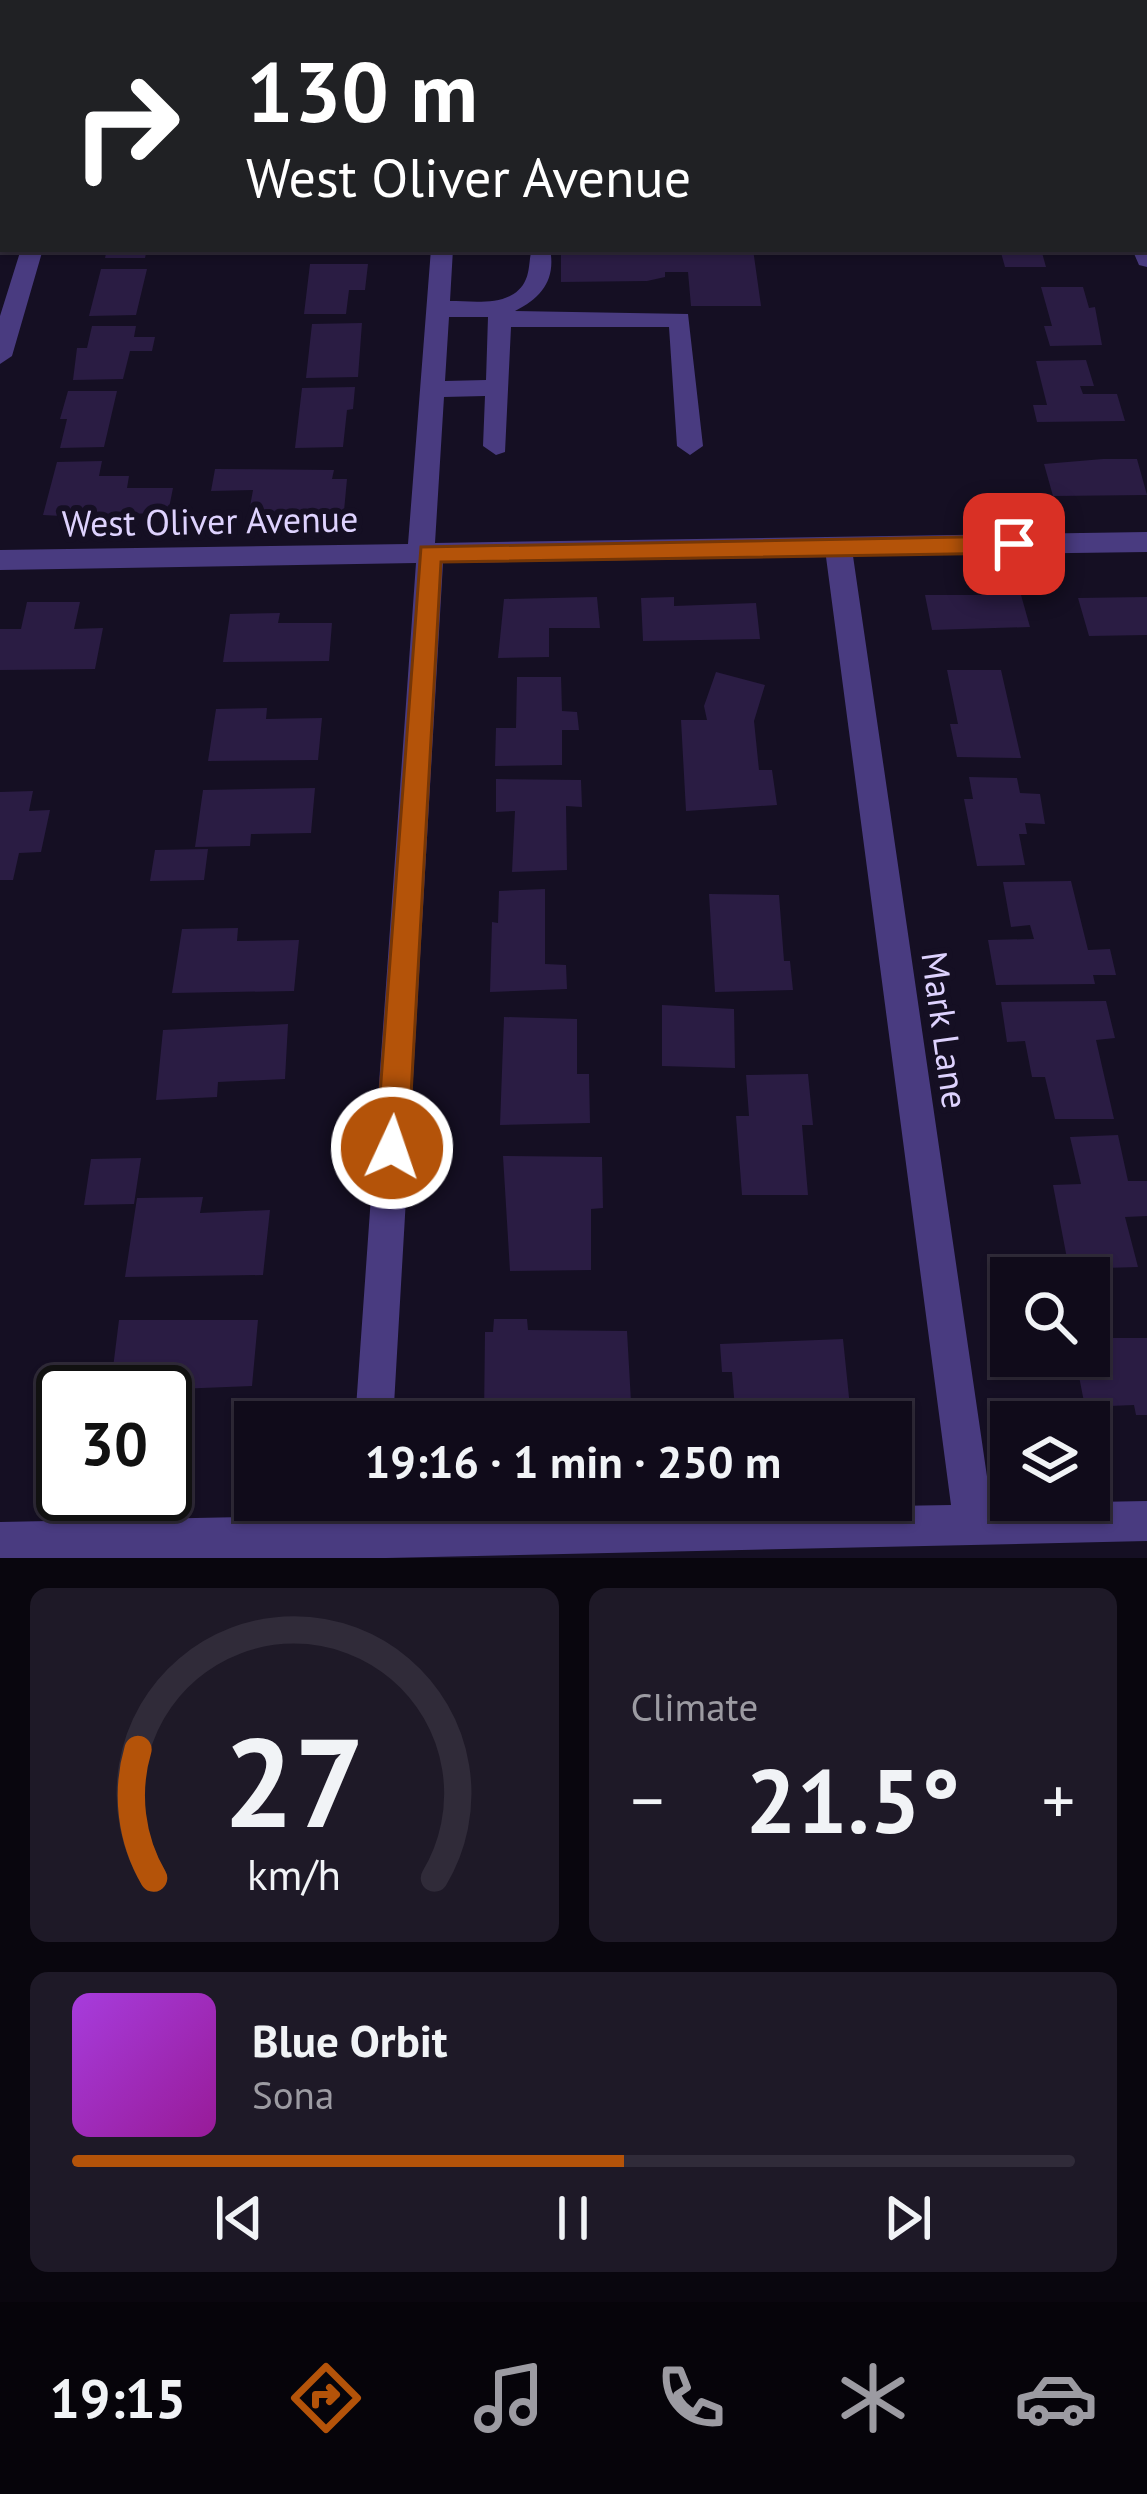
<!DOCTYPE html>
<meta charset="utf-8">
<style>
body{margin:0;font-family:"PT Sans",sans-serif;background:#1e1927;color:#f1f3f6;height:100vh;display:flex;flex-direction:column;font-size:45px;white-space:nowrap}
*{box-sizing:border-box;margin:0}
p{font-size:39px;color:#9c9ba2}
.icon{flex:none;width:66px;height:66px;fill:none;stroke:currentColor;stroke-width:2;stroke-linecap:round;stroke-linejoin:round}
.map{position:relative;height:1558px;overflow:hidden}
.sheet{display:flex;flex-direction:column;gap:30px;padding:30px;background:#09060e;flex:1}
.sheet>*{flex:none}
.top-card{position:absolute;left:0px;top:0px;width:1149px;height:252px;box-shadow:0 3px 9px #0004,0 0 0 3px #302b39;background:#202124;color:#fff;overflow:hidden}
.fabs{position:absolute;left:990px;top:1257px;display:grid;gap:24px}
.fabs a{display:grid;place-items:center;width:120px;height:120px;border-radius:0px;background:#100b1a;box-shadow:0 3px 9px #0004,0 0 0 3px #302b39;font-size:60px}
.speed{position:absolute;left:36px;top:1365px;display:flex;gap:24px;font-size:60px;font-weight:700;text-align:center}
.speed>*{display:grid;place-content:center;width:156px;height:156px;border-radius:50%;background:#100b1a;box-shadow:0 3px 9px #0004,0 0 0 3px #302b39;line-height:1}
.speed .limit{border:6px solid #111;border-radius:18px;background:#fff;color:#111}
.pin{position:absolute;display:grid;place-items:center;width:102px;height:102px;color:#fff;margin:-51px;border-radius:24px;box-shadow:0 6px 18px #0006}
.me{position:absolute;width:132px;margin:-66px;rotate:3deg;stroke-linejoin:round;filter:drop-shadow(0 0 9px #0008)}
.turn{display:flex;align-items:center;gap:42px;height:252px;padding:0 48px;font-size:54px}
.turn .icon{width:156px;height:156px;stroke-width:2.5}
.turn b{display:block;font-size:84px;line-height:102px}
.big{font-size:90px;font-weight:800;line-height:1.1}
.sheet .widget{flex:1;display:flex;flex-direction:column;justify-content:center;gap:18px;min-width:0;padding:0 42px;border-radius:18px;background:#1e1927}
.sheet .dial{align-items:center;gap:0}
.dial svg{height:312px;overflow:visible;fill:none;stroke:#302b39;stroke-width:7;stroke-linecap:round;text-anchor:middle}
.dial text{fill:#f1f3f6;stroke:none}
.song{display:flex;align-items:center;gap:36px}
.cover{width:144px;height:144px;border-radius:18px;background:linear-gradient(135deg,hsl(280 70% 55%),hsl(300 70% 35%))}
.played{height:12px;border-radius:6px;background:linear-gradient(90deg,#b45309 55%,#302b39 55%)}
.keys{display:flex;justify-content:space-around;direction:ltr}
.heat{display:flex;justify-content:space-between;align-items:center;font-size:66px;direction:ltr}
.sheet .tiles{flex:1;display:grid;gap:30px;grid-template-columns:1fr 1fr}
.widget:last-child{grid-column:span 2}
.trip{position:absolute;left:234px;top:1401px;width:678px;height:120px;border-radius:0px;background:#100b1a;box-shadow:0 3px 9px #0004,0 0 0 3px #302b39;font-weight:800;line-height:120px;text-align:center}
.tabs{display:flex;height:192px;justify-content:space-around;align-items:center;background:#06040a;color:#9c9ba2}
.tabs .icon{width:84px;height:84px}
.tabs .on{color:#b45309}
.tabs b{font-size:54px;color:#f1f3f6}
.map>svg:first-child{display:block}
.building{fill:#2a1c43}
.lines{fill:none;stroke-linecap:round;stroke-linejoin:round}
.minor{fill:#493b80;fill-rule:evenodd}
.route{fill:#b45309;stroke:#753606;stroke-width:3}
.labels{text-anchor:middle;stroke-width:12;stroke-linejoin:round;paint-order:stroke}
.street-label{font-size:36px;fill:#ded2fe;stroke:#150f23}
</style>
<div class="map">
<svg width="1147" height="1558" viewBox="0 0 1147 1558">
<rect width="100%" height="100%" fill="#150f23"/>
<path class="building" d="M107,249H147L145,258H105Z
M561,249H753L761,306H691L688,272H665V277L647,281L561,282Z
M1000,249H1041L1046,267H1005Z
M310,264H368L365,290H349L346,314H304Z
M101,269H147L136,315L89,316Z
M1041,287H1083L1089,308L1095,307L1102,345L1050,346L1044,326H1052Z
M362,323L358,377L306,378L312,324Z
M92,326H136L134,337H155L152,351H130L123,379L73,380L77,348H87Z
M1086,360L1094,386H1080L1083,394H1117L1125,421L1037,422L1033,405H1047L1036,361Z
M355,387L353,409L347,410L343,447L295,448L302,388Z
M68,391H117L104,447L60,448L67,419H60Z
M1103,459H1137L1147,495L1053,496L1044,464Z
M102,461L99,476H129L127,488H173L168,513L118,514L116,519L43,515L57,462Z
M215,469L334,470L332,479H347L344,511L249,512L253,490L211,491Z
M925,595H1021L1030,627L932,630Z
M597,597L600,628H549V657L498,658L504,599Z
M674,597V606L756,603L760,639L643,641L641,598Z
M1147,597V635L1089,636L1078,598Z
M27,602H80L74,629L103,628L95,669L0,670V629H21Z
M280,613L278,623H332L329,661L223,662L230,614Z
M947,670H1001L1021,758L957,757L950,724H958Z
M716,672L765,685L754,721L759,770H772L777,805L686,811L681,720H707L704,706Z
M517,677H561L562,711L577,712L579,730H562V765L495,766L496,728H516Z
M267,708L266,719L322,718L318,760L208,761L216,709Z
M969,777L1017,778L1020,793L1040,794L1045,824L1025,823L1027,834H1019L1025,865L977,866L964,799H973Z
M496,779L581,780L582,807L566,806L567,870L512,872L515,811L496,812Z
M315,788L311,833L251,834L250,846L195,847L203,790Z
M33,791L29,811L50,810L41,852L19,853L13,880H0V792Z
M208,849L204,880L150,881L155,850Z
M1071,881L1088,950L1110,949L1116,975H1093L1095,984L996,985L988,940L1034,939L1030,925L1011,927L1003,882Z
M545,889V964L566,965L567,989L490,992L492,922L498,923L499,891Z
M709,894L779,895L784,961H790L793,990L715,992Z
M238,928L237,941L299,940L294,991L172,993L182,929Z
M1106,1001L1115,1038L1096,1040L1114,1119H1055L1045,1077H1032L1025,1041L1007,1042L1001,1002Z
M662,1005L734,1009L735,1068L662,1066Z
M504,1017L577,1019V1074H589L590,1123L500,1125Z
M288,1024L285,1079L218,1082L217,1097L156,1100L163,1030Z
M808,1074L813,1125H802L808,1195H742L736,1116H749L746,1075Z
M1118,1135L1128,1181H1147V1216L1125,1217L1138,1267L1069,1269L1053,1185L1081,1184L1070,1137Z
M503,1156L602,1157L603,1208L591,1209V1270L510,1271Z
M141,1158L134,1204L84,1205L91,1159Z
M203,1197L200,1213L270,1210L263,1275L125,1277L137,1198Z
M494,1319H527L528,1330L627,1331L631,1402L539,1404V1417L484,1418L485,1332H493Z
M119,1320H258L252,1386L177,1389L175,1408L165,1409V1392H110Z
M1089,1338H1147V1415H1136L1134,1405L1085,1407L1075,1356H1089Z
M843,1339L850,1407L813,1408L814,1422H736L732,1372H722L720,1344Z"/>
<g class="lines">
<path class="minor" d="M639,0H659V3H639Z
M993,0H1013L1014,3H994Z
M1146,72H1147V84H1146Z
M0,83H3V95H0Z
M1146,243H1147V267L1139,265L1132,249H1146Z
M21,249H43L12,356L0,364V316Z
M431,249H453L450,301C474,301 514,308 526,279C530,270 529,258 532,249H550C556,279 542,298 515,311L688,314L703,446L690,455L677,446L669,327H511L505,452L496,455L483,446L485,396L444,397L435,543L1147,532V552L853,556L991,1504L1147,1501V1541L386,1558H0V1522L348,1515L349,1500H389L388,1515L951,1505L826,557L443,563L393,1422H355L416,563L0,570V550L408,544ZM449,317H488L486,380L445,381Z"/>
</g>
<path class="route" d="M1014,536L1026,544L1014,553L441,562L408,1148L403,1158L392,1163L381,1158L376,1148L421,547Z"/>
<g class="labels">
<g class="street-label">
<text transform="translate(210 521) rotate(-1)" y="13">West Oliver Avenue</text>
<text transform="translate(945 1030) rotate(82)" y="13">Mark Lane</text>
</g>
</g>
</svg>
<div class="fabs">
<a><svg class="icon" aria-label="search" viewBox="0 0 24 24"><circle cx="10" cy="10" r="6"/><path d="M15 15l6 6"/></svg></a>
<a><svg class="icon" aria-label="layers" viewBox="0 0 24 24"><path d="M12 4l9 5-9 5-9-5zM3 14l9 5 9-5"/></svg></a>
</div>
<div class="speed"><div class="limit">30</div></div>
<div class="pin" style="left:1014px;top:544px;background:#d93025"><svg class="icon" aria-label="arrive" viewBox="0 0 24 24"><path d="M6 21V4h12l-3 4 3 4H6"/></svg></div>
<svg class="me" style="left:392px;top:1148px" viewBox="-20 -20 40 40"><circle r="17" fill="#b45309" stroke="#fff" stroke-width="3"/><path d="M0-11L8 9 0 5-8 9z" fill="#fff"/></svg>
<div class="trip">19:16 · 1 min · 250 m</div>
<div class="top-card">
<div class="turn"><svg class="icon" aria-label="right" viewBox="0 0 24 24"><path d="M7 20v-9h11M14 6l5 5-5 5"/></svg><div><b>130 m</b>West Oliver Avenue</div></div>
</div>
</div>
<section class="sheet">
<div class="tiles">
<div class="widget dial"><svg viewBox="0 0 100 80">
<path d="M14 69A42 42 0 1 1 86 69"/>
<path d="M14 69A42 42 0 0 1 10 36" stroke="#b45309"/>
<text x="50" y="56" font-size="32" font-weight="700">27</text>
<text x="50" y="72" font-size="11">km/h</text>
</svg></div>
<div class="widget"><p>Climate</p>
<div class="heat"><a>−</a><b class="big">21.5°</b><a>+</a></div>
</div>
<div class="widget">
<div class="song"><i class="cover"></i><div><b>Blue Orbit</b><p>Sona</p></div></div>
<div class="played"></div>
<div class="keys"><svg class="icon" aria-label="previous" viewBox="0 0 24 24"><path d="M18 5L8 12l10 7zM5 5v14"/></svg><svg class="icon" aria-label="pause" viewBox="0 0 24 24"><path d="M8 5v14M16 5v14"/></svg><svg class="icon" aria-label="next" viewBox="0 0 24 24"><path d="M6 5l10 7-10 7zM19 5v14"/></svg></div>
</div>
</div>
</section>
<nav class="tabs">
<b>19:15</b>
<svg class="icon on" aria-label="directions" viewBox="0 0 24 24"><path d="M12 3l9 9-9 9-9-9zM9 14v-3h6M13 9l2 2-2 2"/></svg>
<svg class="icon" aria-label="music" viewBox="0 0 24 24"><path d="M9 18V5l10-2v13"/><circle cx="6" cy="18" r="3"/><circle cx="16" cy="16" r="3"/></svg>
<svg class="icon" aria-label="phone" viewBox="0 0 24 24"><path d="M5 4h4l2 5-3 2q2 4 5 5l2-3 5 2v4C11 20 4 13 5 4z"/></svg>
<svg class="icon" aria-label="climate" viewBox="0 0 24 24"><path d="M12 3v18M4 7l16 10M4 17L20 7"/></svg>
<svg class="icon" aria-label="car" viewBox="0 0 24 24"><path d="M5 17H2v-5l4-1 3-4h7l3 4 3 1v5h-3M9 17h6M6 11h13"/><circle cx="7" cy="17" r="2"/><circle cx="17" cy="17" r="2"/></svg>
</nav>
